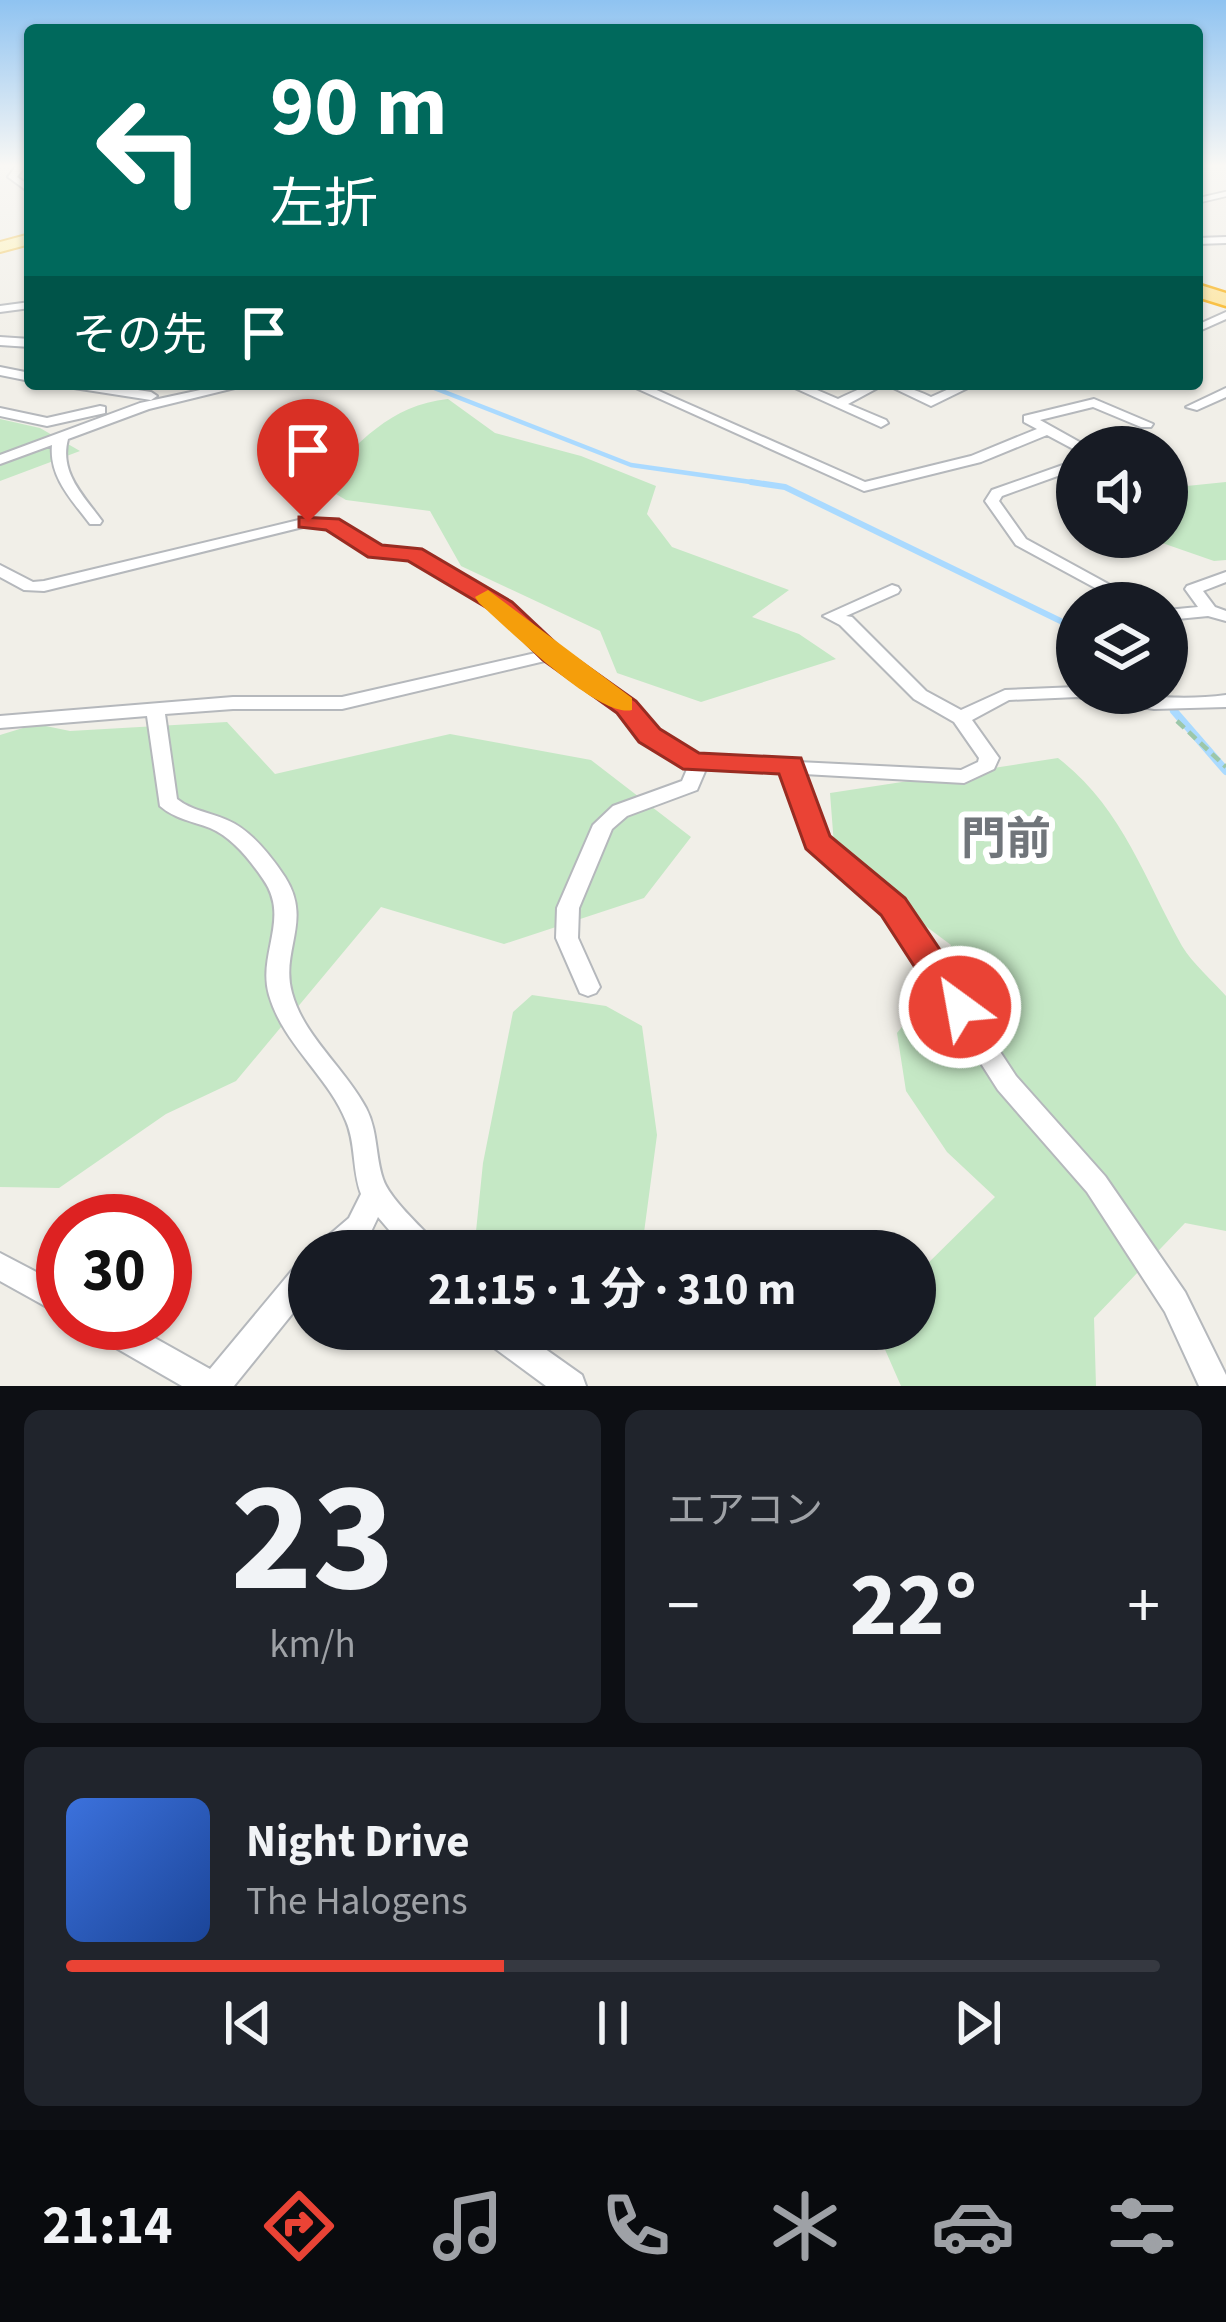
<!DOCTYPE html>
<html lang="ja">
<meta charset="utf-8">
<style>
body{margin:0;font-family:"Source Sans 3","Noto Sans JP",sans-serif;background:#20242c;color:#f1f3f6;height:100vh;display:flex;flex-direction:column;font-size:45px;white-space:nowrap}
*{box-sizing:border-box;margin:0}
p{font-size:39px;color:#9ea1a6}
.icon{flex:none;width:66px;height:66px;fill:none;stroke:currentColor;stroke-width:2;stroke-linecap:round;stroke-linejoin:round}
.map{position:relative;height:1386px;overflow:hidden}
.drawer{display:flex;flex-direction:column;gap:24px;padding:24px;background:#0d0f14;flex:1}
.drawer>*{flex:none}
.hud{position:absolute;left:24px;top:24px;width:1179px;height:366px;border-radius:12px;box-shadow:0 3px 9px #0004;background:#00695c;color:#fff;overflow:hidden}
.controls{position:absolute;left:1056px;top:426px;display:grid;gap:24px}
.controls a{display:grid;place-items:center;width:132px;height:132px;border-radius:50%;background:#171b24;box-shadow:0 3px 9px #0004;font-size:60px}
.speed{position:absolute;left:36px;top:1194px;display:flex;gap:24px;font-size:60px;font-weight:700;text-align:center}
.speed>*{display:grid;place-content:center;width:156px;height:156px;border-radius:50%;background:#171b24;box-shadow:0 3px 9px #0004;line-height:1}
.speed .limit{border:18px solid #d22;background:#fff;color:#111}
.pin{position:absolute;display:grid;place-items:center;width:102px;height:102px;color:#fff;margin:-123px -51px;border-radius:50% 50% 50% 0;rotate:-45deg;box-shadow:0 0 12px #0007}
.pin .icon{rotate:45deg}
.me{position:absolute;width:132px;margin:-66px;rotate:328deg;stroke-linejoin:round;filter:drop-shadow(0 0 9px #0008)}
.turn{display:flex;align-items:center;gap:42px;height:252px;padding:0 48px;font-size:54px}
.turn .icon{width:156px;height:156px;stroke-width:2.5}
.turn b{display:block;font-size:84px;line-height:102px}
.then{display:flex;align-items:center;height:114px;padding:0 48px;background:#0003;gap:24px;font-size:45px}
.big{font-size:90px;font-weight:700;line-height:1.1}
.drawer .tile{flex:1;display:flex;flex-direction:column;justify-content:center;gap:18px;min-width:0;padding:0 42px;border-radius:18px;background:#20242c}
.drawer .dial{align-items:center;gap:0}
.dial b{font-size:156px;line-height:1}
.song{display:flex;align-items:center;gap:36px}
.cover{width:144px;height:144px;border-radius:18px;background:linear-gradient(135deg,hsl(220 70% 55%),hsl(220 70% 35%))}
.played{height:12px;border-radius:6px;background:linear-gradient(90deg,#ea4335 40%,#363941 40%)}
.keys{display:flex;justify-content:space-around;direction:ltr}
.heat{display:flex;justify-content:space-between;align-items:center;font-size:66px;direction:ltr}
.drawer .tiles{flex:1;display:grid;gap:24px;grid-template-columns:1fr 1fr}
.tile:last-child{grid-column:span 2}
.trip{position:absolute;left:288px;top:1230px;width:648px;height:120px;border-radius:60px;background:#171b24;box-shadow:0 3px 9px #0004;font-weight:700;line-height:120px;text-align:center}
.tab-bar{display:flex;height:192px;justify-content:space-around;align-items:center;background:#090b0e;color:#9ea1a6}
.tab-bar .icon{width:84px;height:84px}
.tab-bar .selected{color:#ea4335}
.tab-bar b{font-size:54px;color:#f1f3f6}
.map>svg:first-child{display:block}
.green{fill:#c5e8c5}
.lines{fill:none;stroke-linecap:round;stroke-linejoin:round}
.stream-far2{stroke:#aadaff;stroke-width:4.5}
.stream-far1{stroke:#aadaff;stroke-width:6}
.stream{stroke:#aadaff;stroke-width:8}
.lane-casing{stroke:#b5b8bc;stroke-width:8}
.street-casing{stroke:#b5b8bc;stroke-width:4}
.primary-casing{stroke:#f2c960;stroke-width:4}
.highway-casing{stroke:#f9ab00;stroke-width:5}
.path{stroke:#9cc7a9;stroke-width:4.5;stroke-dasharray:10 6;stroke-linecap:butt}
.lane{stroke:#fff;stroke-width:4.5}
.street{fill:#fff;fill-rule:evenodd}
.primary{fill:#fff2af;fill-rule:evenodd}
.highway{fill:#fde293;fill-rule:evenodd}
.route{fill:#ea4335;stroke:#982c22;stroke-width:3}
.slow{fill:#f59e0b}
.labels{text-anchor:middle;stroke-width:12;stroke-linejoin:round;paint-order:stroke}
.quarter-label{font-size:45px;font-weight:bold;fill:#70757a;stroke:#fff}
</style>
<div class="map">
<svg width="1226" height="1386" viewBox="0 0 1226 1386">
<rect width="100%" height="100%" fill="#f1efe8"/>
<path class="green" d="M448,399L495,433L581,456L656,486L647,514L672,547L789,590L752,617L799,634L836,659L701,702L617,673L600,631L461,566L430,511L346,500L319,484C358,443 390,405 448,399Z
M0,419L40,428L80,451L0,481Z
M1226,482V560L1214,561L1145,537H1167V488Z
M227,722L275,774L450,734L591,760L691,837L644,898L504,944L381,907L236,1081L166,1114L59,1188L0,1187V735L36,724L70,731Z
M1058,758C1122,807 1144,878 1182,946C1193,964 1212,980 1226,996V1231L1185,1223L1094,1318L1096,1386H901L876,1329H915V1276L995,1197L947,1152L906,1091L897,1033L941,979L951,945L868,883L834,845L830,793Z
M532,995L606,1006L642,1026L657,1135L643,1240L635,1251H474L483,1163L513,1012Z"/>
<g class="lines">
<path class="stream-far2" d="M424,384L631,465L772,485"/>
<path class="stream-far1" d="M751,482L785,487L1077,629
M1158,693L1177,714"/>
<path class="stream" d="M1174,711L1226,771"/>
<defs>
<path id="lane" d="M1200,200L1226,194"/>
<path id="street" d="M16,166H25L17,177L30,186V193L8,177Z
M1226,237V243L1197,244V238Z
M30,302V308L0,312V306Z
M1226,312V319L1197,332V325Z
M0,337L30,339V347L0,345Z
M0,367L30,373V381L0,375Z
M68,384H98L151,392L157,396L151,400L74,388Z
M228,384H251L149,409L68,439C59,473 84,496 102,521L100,524H90C72,500 49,477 52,445L0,464V455L140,403Z
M627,384H643L865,482L971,456L1037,429L1024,422V416L1094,399L1153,424L1151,427H1141L1093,407L1040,420L1083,444L1085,447H1077V451L1047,435L981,462L864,491Z
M786,384H803L838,399C876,380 891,379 931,397L960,384H976L931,406L885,384L848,404L886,420L888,423L881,427Z
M1226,388V397L1197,410L1186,407Z
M100,406L105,407V413L47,426L0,416V408L47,418Z
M1077,460V469L1002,496L999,501L1026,539L1143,603H1123L1016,545L985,501L992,490Z
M307,518L336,520L381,548L419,552L509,604L558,650L632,704L657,731L697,756L791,759L798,762L961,770L978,762L979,758L954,722L914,699L840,625L823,616L892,585L898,587L900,590L898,593L846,616L852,617L926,691L961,710L1005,690L1077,687V693C1127,693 1176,702 1226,695V707L1154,709L1077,697L1009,700L972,720L999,758L994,769L964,783L804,774L826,838L901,901L1016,1076L1105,1176L1185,1292L1226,1375V1386H1199L1165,1312L1087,1192L998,1090L885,913L810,846L784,773L706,769L697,790L627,816L612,829L579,908L578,938L600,987L596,993L588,996L580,993L556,938L557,908L593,825L613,806L682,781L688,767L643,739L620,712L549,660L342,709H233L165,714L177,799C192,811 209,812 227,820C251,830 271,856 285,877C313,921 280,950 292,993C304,1037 345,1068 366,1108C378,1131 375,1155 383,1179C389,1198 420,1226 435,1242L439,1251H407L378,1217L369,1236L351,1251H317L321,1242L349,1218L361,1194C352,1170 356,1144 346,1121C328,1076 283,1044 269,995C257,954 291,918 263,879C250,860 232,837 210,828C192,821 175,819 160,806L147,716L0,728V716L233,697H342L540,652L497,610L410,559L372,555L328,527L307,526L44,591L24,590L0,577V565L33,582L44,581Z
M1226,572V582L1203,591L1215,607L1226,611V621L1208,616L1167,620V610L1198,607L1185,589L1187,586Z
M0,1253L63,1286V1316L0,1281Z
M309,1258V1293L234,1386H182L90,1333L85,1323H128L210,1369L299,1262Z
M477,1329H517L582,1375L586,1386H546L482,1339Z"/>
<path id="primary" d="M30,234V244L0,252V242Z"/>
<path id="highway" d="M1197,284L1226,293V306L1197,297Z"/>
</defs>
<use href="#lane" class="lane-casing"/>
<use href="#street" class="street-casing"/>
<use href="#primary" class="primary-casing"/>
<use href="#highway" class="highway-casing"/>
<path class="path" d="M1177,721L1226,767"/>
<use href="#lane" class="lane"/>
<use href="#street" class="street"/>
<use href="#primary" class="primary"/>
<use href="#highway" class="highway"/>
</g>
<linearGradient id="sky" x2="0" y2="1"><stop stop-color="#8fc3f1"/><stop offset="0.46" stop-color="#f9f8f5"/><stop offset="1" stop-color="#f9f8f5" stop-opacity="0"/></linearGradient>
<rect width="1226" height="360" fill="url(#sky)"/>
<path class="route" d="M299,517L339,519L382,545L422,549L512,602L561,648L636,701L660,729L699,753L801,758L830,836L905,898L972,997L978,1007L972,1017H947L881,915L806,849L779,774L683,769L639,742L617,713L543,660L494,612L408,561L368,557L326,530L299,527Z"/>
<path class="slow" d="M488,590L632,698V710C599,719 506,627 479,603L475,597Z"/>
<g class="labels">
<g class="quarter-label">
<text x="1006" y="854">門前</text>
</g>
</g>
</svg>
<div class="controls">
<a><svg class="icon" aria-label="sound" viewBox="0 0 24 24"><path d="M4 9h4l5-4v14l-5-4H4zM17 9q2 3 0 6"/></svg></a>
<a><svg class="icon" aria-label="layers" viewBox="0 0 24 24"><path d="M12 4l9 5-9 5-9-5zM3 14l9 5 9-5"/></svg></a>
</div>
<div class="speed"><div class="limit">30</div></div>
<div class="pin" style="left:308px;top:522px;background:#d93025"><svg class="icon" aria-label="arrive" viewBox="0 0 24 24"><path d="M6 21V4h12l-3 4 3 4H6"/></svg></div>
<svg class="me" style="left:960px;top:1007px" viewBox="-20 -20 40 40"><circle r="17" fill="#ea4335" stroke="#fff" stroke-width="3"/><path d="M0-11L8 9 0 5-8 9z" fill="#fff"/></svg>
<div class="trip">21:15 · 1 分 · 310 m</div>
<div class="hud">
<div class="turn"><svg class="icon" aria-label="left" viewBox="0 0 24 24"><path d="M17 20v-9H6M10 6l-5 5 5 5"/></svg><div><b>90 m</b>左折</div></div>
<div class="then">その先<svg class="icon" aria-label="arrive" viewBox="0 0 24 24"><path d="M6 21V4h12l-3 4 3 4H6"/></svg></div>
</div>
</div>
<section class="drawer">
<div class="tiles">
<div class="tile dial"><b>23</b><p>km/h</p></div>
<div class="tile"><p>エアコン</p>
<div class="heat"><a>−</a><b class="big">22°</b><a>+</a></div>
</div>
<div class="tile">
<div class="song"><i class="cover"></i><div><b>Night Drive</b><p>The Halogens</p></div></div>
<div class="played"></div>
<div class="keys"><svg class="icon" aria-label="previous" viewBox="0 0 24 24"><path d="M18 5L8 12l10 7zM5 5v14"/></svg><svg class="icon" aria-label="pause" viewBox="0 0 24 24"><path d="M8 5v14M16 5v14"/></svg><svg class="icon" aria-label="next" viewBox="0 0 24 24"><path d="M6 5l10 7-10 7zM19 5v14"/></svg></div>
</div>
</div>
</section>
<nav class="tab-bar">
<b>21:14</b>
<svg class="icon selected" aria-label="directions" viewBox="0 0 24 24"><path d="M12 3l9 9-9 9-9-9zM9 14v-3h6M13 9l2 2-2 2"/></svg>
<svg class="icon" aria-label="music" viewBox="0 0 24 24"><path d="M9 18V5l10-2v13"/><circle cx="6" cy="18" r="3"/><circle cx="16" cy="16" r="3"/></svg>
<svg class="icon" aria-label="phone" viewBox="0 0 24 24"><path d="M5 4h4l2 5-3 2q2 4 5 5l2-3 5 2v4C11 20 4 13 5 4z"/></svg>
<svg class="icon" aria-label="climate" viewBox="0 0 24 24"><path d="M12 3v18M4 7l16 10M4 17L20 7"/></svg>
<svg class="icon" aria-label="car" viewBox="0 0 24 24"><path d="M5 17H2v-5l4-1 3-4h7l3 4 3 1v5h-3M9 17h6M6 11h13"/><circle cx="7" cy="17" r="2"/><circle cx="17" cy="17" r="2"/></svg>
<svg class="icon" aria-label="filters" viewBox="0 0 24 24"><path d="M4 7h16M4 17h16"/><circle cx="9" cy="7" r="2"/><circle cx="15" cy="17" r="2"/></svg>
</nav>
